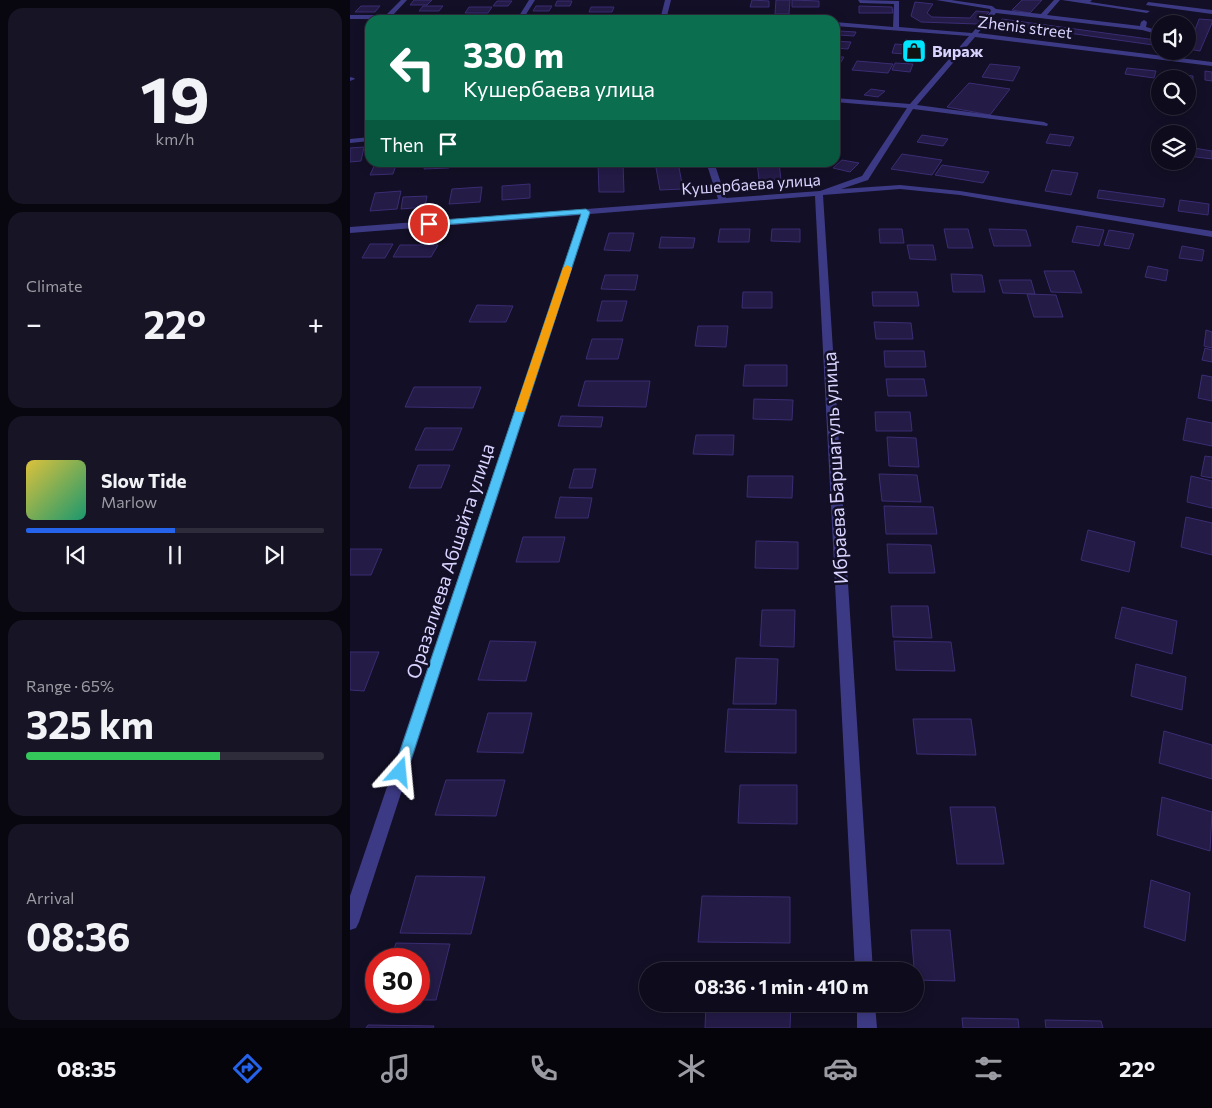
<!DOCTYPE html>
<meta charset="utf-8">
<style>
body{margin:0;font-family:Commissioner,sans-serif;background:#171425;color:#f1f3f6;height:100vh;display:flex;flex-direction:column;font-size:19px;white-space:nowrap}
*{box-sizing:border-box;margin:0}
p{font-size:16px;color:#9b9ba3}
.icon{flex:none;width:28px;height:28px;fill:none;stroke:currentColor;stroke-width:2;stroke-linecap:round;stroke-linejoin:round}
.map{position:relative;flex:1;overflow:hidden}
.panel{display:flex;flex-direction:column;gap:8px;padding:8px;background:#08060f;width:350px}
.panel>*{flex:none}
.top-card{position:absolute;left:15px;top:15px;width:475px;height:152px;border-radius:15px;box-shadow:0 2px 12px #0003,0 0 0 1px #2e2b3b;background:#0b6e4f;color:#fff;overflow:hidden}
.buttons{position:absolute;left:801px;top:15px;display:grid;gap:10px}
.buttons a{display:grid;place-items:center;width:45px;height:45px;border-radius:50%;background:#0e0b1c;box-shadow:0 2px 12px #0003,0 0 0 1px #2e2b3b;font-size:25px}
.speed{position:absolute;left:15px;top:948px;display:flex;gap:10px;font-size:25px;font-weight:700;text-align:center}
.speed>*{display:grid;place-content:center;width:65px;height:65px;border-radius:50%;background:#0e0b1c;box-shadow:0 2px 12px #0003,0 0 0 1px #2e2b3b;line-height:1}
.speed .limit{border:8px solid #d22;background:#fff;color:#111}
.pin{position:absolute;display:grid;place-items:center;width:42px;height:42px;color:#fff;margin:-21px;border:2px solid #fff;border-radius:50%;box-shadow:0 1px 5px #0007}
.me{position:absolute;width:55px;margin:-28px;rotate:18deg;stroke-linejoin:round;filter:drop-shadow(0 0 4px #0008)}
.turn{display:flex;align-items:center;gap:18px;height:105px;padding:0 15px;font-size:22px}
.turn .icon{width:65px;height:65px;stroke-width:2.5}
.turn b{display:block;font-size:35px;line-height:42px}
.then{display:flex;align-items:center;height:48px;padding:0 15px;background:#0003;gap:10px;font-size:19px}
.big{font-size:38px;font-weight:700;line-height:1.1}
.panel .card{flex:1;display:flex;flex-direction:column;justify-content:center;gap:8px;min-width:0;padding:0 18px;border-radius:15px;background:#171425}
.panel .dial{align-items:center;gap:0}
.dial b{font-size:65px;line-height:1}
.song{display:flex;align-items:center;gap:15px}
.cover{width:60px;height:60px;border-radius:8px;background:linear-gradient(135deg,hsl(50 70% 55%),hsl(160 70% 35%))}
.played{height:5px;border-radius:2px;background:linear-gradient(90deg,#2563eb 50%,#2e2b3b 50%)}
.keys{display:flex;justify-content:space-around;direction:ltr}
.heat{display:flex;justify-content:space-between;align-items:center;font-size:28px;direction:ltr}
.charge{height:8px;border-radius:4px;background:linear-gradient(90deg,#34c759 65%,#2e2b3b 0)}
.trip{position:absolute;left:289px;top:962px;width:285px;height:50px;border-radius:25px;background:#0e0b1c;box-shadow:0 2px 12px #0003,0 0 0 1px #2e2b3b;font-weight:700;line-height:50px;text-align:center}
.dock{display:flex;height:80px;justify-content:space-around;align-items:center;background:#06040b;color:#9b9ba3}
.dock .icon{width:35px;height:35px}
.dock .current{color:#2563eb}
.dock b{font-size:22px;color:#f1f3f6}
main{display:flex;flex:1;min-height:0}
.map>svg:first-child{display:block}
.building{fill:#241b47;stroke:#3b2d73}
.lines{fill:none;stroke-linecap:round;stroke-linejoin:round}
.minor{fill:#3d3a85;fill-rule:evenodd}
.route{fill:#4fc3f7;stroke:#337fa1}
.slow{fill:#f59e0b}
.labels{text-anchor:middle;stroke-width:5;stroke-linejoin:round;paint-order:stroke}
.far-street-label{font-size:16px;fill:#d9d4ff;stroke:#130f26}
.far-poi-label{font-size:16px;font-weight:bold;fill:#d9d4ff;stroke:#130f26;text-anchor:start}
.street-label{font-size:19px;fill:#d9d4ff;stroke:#130f26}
</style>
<main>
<section class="panel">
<div class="card dial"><b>19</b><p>km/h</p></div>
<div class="card"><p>Climate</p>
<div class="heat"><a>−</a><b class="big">22°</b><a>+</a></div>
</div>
<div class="card">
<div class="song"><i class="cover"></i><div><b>Slow Tide</b><p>Marlow</p></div></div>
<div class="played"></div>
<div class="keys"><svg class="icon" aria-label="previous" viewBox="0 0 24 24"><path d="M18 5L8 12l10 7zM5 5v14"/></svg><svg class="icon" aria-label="pause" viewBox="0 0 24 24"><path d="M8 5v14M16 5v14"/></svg><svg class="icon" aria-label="next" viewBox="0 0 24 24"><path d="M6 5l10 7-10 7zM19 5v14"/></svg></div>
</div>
<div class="card"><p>Range · 65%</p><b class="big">325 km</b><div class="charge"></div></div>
<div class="card"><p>Arrival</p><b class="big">08:36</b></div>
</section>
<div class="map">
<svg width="862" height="1028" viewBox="0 0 862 1028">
<rect width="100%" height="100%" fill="#130f26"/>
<path class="building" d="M64,0H82L77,5H60Z
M402,0L419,1V7H400Z
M426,0H440L439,14H425Z
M442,0L469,1V7H442Z
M672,0H692L680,13L662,10Z
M147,1H162L158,6H143Z
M207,1H222L220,6H205Z
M565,2L583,4L577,13L582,17L620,18L626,11L639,12L627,24L571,22L561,16Z
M11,6H30L25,12H5Z
M73,6H93L89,11H69Z
M186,6H202L199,11H183Z
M509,6L542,7L543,13H509Z
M119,7H142L138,13H115Z
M241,7H264L262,12H239Z
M652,19L806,40L803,45L648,23Z
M849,19L862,20V23L850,51L838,49Z
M490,31L506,32L504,36L488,35Z
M485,41L501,42L498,49L485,48Z
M545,44L571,46L567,55L542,53Z
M485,57H494L488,67H485Z
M507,61L543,64L538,73L502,70Z
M545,63L563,64L560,72L542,70Z
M640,64L670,67L663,81L632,77Z
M777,68L806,71L804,78L775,74Z
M855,71L862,72V81L855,80Z
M814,73L843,76V83L838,82V79H813Z
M619,83L660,89L640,115L597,107Z
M521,89L535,91L528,97L514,95Z
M700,134L724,137L720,146L696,143Z
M572,135L598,139L593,146L567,142Z
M14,147L11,161L0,162V148Z
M838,147L862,151V159L838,156Z
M552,154L592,160L582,175L541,169Z
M492,160L509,163L500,172L483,168Z
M76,162H100L99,168L74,169Z
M305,162H328L333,189L310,190Z
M407,162H429L431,180H409Z
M273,163L274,192H249L248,164Z
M46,165L43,174L20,175L24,166Z
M592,165L639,172L633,183L585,175Z
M702,170L728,173L721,195L695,191Z
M180,184V198L152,200V186Z
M132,187L130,202L99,204L102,189Z
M749,190L815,199L813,207L747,198Z
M51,191L47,209L20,211L25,193Z
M77,196L75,207L51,209L53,197Z
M830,200L859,204L858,215L828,211Z
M727,226L754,230L749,246L722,242Z
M370,229H400L399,242H368Z
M422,229H450V242L421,241Z
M529,229H552L554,243H530Z
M594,229H618L623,248H598Z
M639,229L676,230L681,246H644Z
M759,230L784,234L779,249L754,245Z
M259,233H284L280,251L254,250Z
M311,237L345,238L343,248H309Z
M20,244H43L35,258H12Z
M50,245H88L81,257H43Z
M557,245H583L586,260L560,259Z
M832,246L854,250L852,261L829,258Z
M798,266L818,270L816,281L795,277Z
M694,271H724L732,293L701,292Z
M601,274L632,275L635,292H603Z
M255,275H288L285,290L251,289Z
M649,280H681L685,294L653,293Z
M393,292H422V308H392Z
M522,292H567L569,306H523Z
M677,294L706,295L713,317H684Z
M252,301H277L272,321H247Z
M127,305L163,306L156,322H119Z
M524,322L561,323L563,339H526Z
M348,326H378L376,347L345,346Z
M856,330L862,332V348L854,346Z
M242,339H273L268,359H236Z
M855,348L862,350V362L852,360Z
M534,351H574L576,367H535Z
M395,365H437V386H393Z
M852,375L862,377V401L848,398Z
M536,379H574L577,396H538Z
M235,381H300L296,407L228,406Z
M64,387H131L123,408L55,407Z
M404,399L443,400L442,420L403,419Z
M525,412H560L562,431H526Z
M211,416L253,417L251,427L208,426Z
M837,418L862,423V446L833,440Z
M75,428H112L103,450H65Z
M346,435H384L383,455L343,454Z
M537,437L566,438L569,467L539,466Z
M855,456L862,457V478L851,476Z
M68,465H100L91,488H59Z
M224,469H246L242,488H219Z
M529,474L567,475L571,502L532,501Z
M398,476H443L442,498L397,497Z
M841,476L862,481V508L837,502Z
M210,497L242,498L238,518H205Z
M534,506L583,507L587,534H536Z
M836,517L862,523V555L831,547Z
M738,530L785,542L779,572L731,560Z
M173,537H215L209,562H166Z
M406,541L448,542V569L405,568Z
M537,544L581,545L585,573H539Z
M0,549H32L21,575H0Z
M541,606H578L582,638L543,637Z
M772,607L827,621L822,654L765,638Z
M412,610H445L444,647L410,646Z
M140,641L186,642L176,681L128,680Z
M544,641L601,642L605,671L546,670Z
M0,652H29L14,691L0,690Z
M386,658L428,659L426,704H383Z
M786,664L836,677L832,710L781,696Z
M378,709L446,710V753L375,752Z
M138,713H182L173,753L127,752Z
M563,719H621L626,755L567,754Z
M814,731L862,745V779L809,763Z
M96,780H155L146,816L85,815Z
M390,785H447V824L388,823Z
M812,797L862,812L860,851L807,835Z
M600,807H645L654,864H607Z
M66,876L135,877L121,934L50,933Z
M801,880L840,893L835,941L794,927Z
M352,896L440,897V943L348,942Z
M561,930H600L605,981L565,980Z
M46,943L100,944L86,1000H69V959H41Z
M356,1004H441L440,1028H355Z
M612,1018L668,1019L669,1028H613Z
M695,1020L751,1021L753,1028H696Z
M18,1025L84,1026L83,1028H16Z"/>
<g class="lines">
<path class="minor" d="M51,0H57L43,15L169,16L179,0H185L175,16H311L315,0H321L317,16L421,18L424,20L0,19V15H36Z
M508,0L549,1V27L622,33L641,11L640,9L586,0H601L642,6L646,9L691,14L704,0H710L697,15L790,26L791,22L794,20L797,22L796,27L810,31V35L792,30L646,13L628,33L862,62V66L625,37L567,105L694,122L698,124L697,126L563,109L518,180L491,189L550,185L610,191L862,231V237L610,195L550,189L473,195L523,971H505L465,196L240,214L9,922L6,928L0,930V896L231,215L0,233V227L368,199L356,162H364L376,198L470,191L512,176L557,108L485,102V98L560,104L619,36L485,26V22L543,27L544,4L510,3Z
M712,0H742L740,2L800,11L797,13Z
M798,2L862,10V14L796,5Z
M0,77L4,78L5,79L0,81Z
M20,137V141L0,143V139Z
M507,1004H525L527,1028H507Z"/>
</g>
<path class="route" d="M236,209L240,212L57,772L55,777L50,779L45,777L43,772L231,214L79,226L75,224L79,221Z"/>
<path class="slow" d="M217,265L222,268L175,410L174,412H167L165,410L213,268Z"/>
<defs>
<symbol id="shop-square" viewBox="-11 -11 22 22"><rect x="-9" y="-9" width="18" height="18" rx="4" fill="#00e5ff" stroke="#130f26"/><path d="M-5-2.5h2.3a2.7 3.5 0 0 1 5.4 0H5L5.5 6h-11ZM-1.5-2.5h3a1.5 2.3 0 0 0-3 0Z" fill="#111"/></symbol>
</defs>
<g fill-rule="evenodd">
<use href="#shop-square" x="550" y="37" width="28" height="28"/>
</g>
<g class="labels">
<g class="far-street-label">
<text transform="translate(675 27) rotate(7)" y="6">Zhenis street</text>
<text transform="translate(401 184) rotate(-4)" y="6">Кушербаева улица</text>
</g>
<g class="far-poi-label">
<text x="582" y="57">Вираж</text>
</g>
<g class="street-label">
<text transform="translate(485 468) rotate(-93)" y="7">Ибраева Баршагуль улица</text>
<text transform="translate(100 561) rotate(-72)" y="7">Оразалиева Абшайта улица</text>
</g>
</g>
</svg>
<div class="buttons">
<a><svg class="icon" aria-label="sound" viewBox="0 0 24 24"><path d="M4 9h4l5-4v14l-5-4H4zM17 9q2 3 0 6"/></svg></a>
<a><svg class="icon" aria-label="search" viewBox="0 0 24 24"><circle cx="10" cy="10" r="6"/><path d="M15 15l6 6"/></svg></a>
<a><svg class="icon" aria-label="layers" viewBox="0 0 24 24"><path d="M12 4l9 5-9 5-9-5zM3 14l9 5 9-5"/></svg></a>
</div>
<div class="speed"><div class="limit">30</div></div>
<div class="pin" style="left:79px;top:224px;background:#d93025"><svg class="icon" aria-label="arrive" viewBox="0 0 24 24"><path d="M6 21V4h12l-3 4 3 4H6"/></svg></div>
<svg class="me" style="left:50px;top:772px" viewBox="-20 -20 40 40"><path d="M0-17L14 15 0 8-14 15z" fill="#4fc3f7" stroke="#fff" stroke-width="4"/></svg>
<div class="trip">08:36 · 1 min · 410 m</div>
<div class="top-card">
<div class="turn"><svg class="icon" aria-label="left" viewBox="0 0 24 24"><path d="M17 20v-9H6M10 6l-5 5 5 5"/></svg><div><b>330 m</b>Кушербаева улица</div></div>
<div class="then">Then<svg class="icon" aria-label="arrive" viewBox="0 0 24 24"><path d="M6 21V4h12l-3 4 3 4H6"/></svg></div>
</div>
</div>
</main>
<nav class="dock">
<b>08:35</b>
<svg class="icon current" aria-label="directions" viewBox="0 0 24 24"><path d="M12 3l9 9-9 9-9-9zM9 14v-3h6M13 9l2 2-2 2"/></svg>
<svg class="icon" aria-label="music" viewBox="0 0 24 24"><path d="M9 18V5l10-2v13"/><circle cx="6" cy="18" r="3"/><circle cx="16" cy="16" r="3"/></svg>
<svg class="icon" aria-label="phone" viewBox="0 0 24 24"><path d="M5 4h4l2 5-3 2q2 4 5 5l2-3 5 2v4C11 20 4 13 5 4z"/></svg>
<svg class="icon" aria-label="climate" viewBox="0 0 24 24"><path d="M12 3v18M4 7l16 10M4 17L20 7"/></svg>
<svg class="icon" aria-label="car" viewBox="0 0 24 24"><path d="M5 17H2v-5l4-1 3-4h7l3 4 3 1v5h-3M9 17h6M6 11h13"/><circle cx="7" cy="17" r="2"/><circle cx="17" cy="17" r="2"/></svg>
<svg class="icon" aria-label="filters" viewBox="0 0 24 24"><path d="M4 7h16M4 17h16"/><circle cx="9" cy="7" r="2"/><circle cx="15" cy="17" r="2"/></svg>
<b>22°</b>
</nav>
